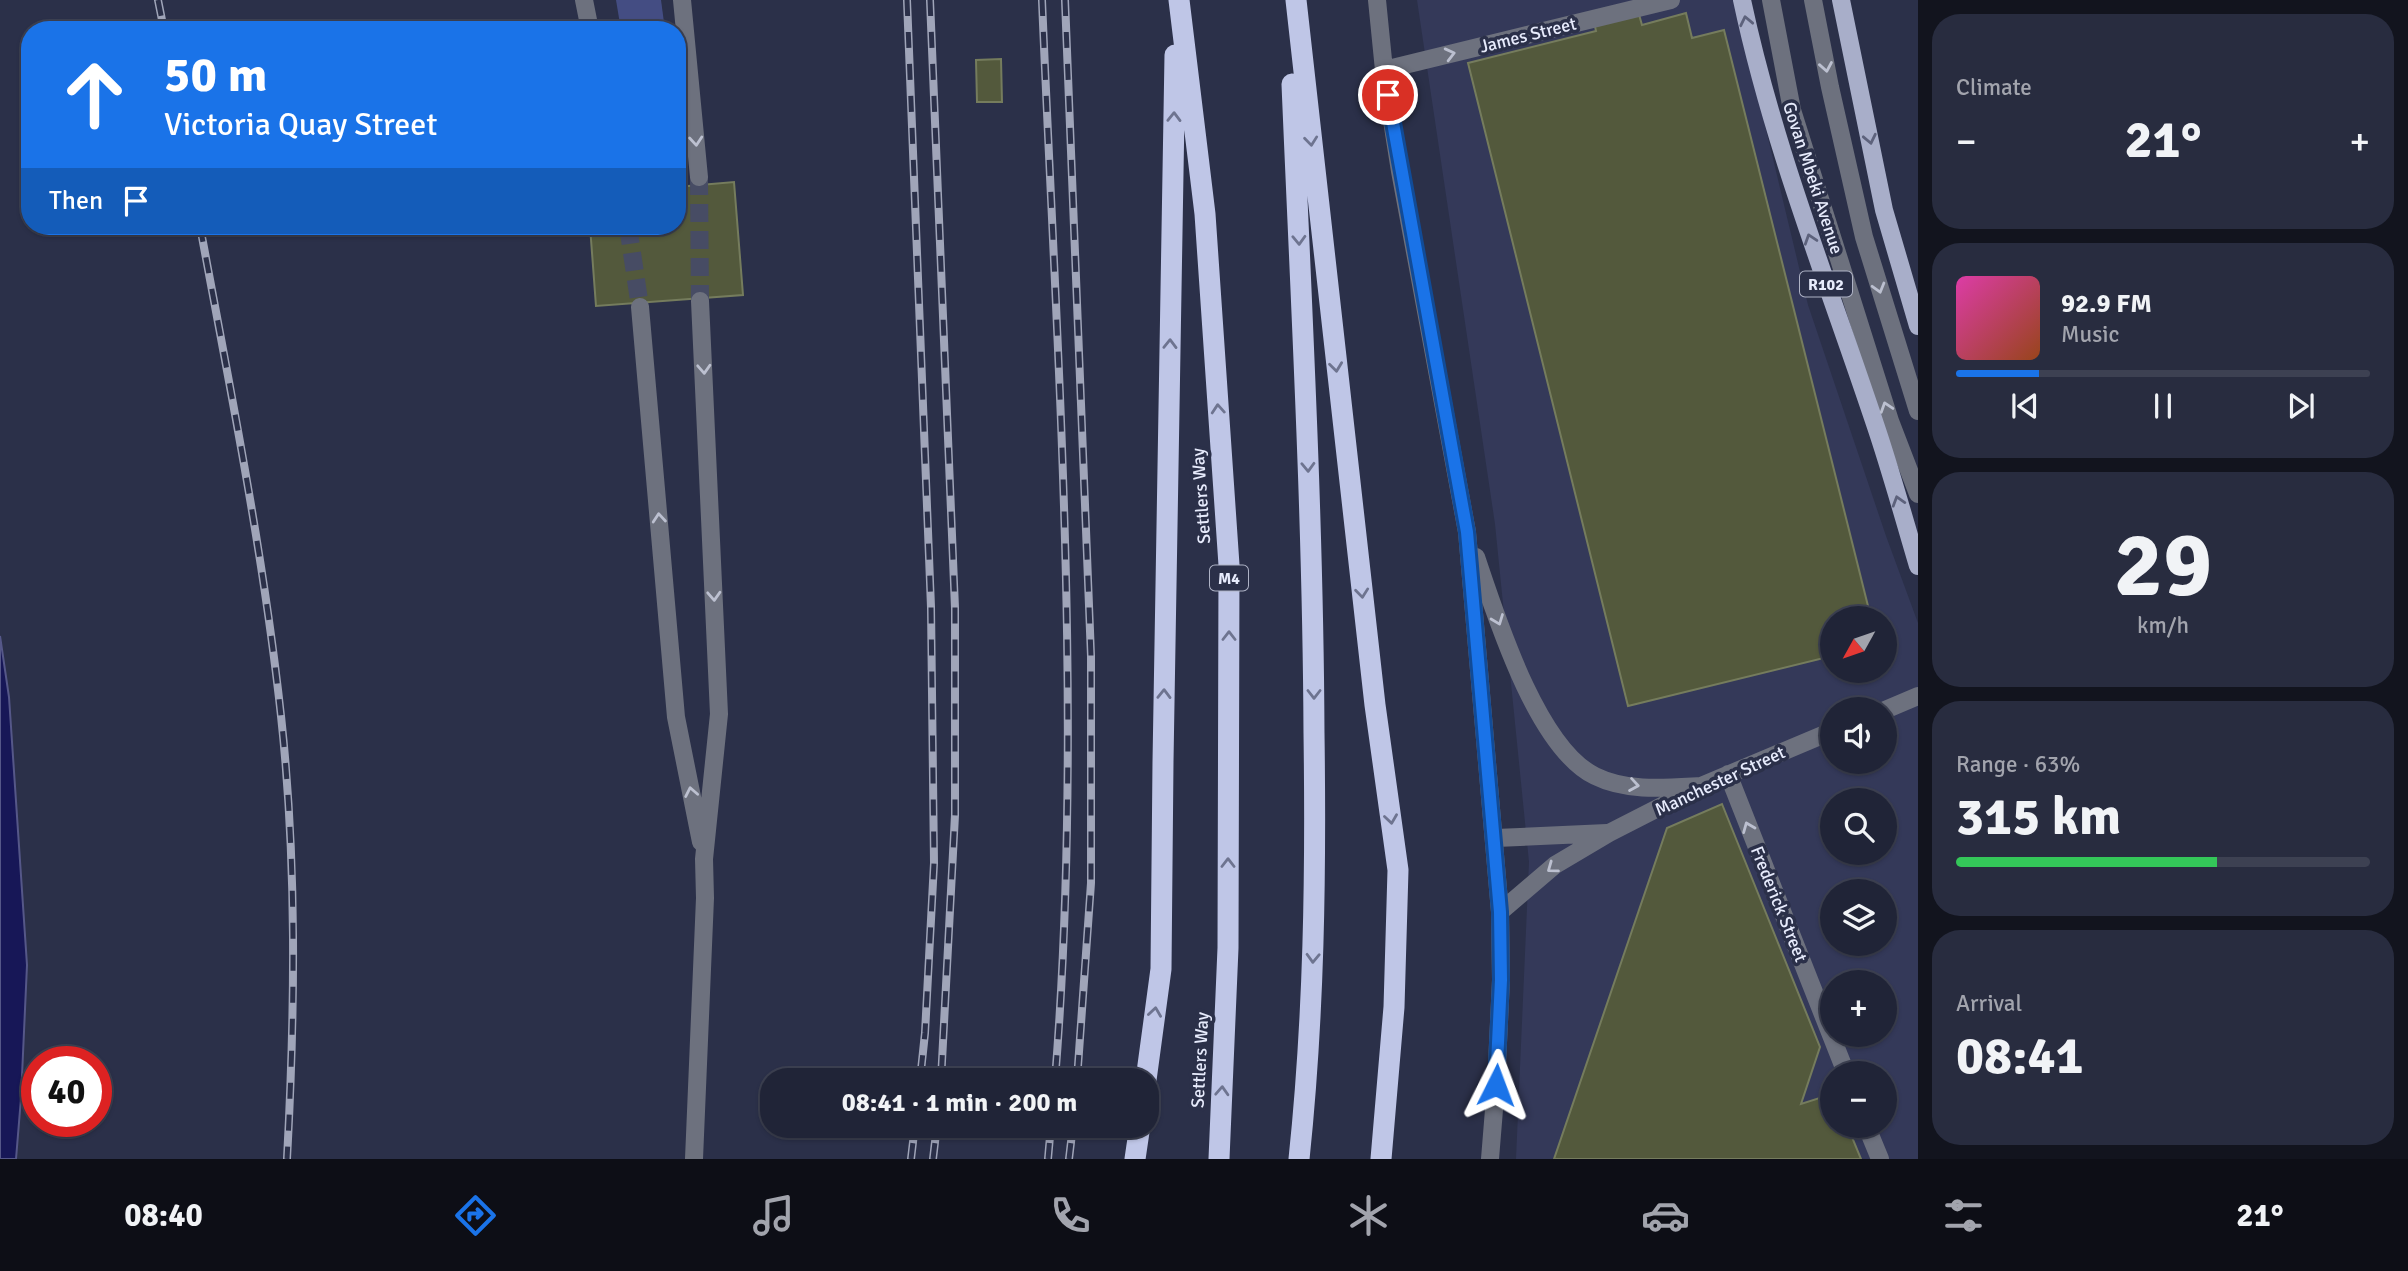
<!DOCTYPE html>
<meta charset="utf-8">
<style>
body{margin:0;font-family:Signika,sans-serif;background:#282c3f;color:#f1f3f6;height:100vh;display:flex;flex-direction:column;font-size:26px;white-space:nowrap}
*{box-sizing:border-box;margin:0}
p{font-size:23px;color:#a2a4ad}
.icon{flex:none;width:38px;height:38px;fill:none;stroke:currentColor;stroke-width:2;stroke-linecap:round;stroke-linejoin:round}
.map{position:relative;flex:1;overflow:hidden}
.details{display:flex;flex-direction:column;gap:14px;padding:14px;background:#12141e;width:490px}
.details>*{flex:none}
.banner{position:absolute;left:21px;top:21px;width:665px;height:214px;border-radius:28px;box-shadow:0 2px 5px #0004,0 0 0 2px #3d4152;background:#1a73e8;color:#fff;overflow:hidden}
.needle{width:46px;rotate:230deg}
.fabs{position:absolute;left:1820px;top:606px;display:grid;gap:14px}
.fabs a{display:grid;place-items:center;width:77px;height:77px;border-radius:50%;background:#202437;box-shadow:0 2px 5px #0004,0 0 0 2px #3d4152;font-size:35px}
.speed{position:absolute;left:21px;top:1046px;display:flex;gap:14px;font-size:35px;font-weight:700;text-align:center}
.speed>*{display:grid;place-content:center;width:91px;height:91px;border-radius:50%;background:#202437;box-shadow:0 2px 5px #0004,0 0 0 2px #3d4152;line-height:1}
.speed .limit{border:10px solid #d22;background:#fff;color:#111}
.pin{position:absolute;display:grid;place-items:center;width:60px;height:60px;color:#fff;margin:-30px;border:4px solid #fff;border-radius:50%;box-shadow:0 2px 7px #0007}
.me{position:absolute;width:77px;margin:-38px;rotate:3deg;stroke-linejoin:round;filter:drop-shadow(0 0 5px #0008)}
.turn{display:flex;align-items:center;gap:24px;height:147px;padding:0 28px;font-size:32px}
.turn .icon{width:91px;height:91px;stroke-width:2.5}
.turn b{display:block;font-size:49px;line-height:60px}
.then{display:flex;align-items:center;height:66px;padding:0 28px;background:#0003;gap:14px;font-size:26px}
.big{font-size:52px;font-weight:700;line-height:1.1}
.details .widget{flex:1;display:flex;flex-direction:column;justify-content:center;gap:10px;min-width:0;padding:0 24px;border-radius:28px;background:#282c3f}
.details .dial{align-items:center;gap:0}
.dial b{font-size:91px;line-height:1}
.song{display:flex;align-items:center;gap:21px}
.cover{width:84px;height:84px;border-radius:10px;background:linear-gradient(135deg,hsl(320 70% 55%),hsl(20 70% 35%))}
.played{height:7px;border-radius:4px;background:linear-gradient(90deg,#1a73e8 20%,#3d4152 20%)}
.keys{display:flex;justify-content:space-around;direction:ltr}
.heat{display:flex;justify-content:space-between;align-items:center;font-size:38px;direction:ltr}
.charge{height:10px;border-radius:5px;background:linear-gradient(90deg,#34c759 63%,#3d4152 0)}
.trip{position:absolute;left:760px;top:1068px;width:399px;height:70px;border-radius:28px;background:#202437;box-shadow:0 2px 5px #0004,0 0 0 2px #3d4152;font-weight:700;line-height:70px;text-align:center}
.dock{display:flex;height:112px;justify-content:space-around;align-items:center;background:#0d0e16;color:#a2a4ad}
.dock .icon{width:49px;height:49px}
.dock .on{color:#1a73e8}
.dock b{font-size:32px;color:#f1f3f6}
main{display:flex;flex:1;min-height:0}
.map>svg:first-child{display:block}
.built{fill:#343959;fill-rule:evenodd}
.green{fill:#444d83}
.water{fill:#171757;stroke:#555788;stroke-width:2}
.building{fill:#53593c;stroke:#757c5d;stroke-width:2}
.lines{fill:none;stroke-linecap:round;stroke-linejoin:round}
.minor-tunnel{stroke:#474c64;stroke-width:18;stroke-dasharray:18 9;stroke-linecap:butt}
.minor{stroke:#6d717e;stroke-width:18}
.major{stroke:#a8aec9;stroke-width:18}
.highway{stroke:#bfc6e7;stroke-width:21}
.rail-casing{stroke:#a0a5b9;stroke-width:8}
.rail{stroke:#2b3049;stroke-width:5;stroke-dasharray:16;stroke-linecap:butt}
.oneway{stroke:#5d627c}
.oneway2{stroke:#bcc0d0}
.oneway3{stroke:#6e7490}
.route-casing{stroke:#114b97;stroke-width:18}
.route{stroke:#1a73e8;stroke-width:12}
.labels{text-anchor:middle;stroke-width:7;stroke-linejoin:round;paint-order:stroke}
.shield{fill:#2b3049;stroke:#afb3c6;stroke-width:2}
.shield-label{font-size:16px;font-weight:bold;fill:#e7ebfc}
.street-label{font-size:18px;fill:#e7ebfc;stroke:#2b3049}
</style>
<main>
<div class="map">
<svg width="1918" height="1159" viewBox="0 0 1918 1159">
<rect width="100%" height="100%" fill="#2b3049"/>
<path class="built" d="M1417,0H1735L1808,305L1886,536L1918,623V1159H1516L1529,862L1495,524ZM1832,618H1885V670H1832ZM1832,709H1885V761H1832ZM1832,800H1885V852H1832ZM1832,891H1885V943H1832ZM1832,982H1885V1034H1832ZM1832,1073H1885V1125H1832Z"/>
<path class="green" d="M616,0H661L665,30H621Z"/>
<path class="water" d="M0,636L9,697L27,965L21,1098L16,1159H0Z"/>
<path class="building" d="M1638,11L1642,25L1686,13L1692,38L1724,30L1871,618H1832V656L1628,706L1468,63L1596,31L1594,22Z
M1001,59L1002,102H977L976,60Z
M734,182L743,295L596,306L590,226H677V187Z
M1722,804L1820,1047L1801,1104L1832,1094V1125H1847L1861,1159H1554L1667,828Z"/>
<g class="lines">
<path class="minor-tunnel" d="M699,177L700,301
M628,226L640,307"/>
<path class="minor" d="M584,0L590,30
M682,0L699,177
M1377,0L1384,70L1400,171L1467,532L1500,912L1501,980L1496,1085L1490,1159
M1771,0L1792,110L1890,421L1918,494
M1813,0L1830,87L1864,237L1918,411
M1384,70L1671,0
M640,307L676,717L701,842
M1476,557C1496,616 1537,748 1595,776C1627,792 1666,788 1701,786
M1885,710L1918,696
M1728,774L1846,1073
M1496,838L1607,833
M1500,912L1555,865L1609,833L1701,786L1832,731
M1866,1125L1880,1159
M694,1159L705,898L704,859L719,714L700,301"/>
<path class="major" d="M1742,0C1773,146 1828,283 1875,424C1891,471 1904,519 1918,566
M1841,0L1884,210L1918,326"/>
<path class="highway" d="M1179,0L1205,214L1229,565L1228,948L1219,1159
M1296,0L1375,705L1398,870L1394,1007L1381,1159
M1292,84C1301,300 1313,516 1314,733C1316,875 1314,1017 1299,1159
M1146,1080L1161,969L1163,762L1175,55
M1135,1159L1140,1125"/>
<defs>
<path id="rail" d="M158,0L164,30
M907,0L931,607L934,863L925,1033L920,1080
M930,0L955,608V815L941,1080
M1042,0C1057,360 1084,720 1055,1080
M1065,0L1091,656V883L1077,1080
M200,226C230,388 263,551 281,716C297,863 295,1011 287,1159
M911,1159L915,1125
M933,1159L937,1125
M1048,1159L1051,1125
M1069,1159L1073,1125"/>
</defs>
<use href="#rail" class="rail-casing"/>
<use href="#rail" class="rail"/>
</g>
<defs><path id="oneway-chevron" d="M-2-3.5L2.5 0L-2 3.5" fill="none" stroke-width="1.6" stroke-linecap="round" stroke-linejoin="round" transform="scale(1.75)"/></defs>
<g class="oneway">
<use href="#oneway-chevron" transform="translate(1746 21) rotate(-102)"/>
<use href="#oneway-chevron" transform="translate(1870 139) rotate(78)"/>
<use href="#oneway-chevron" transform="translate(1810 239) rotate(-108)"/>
<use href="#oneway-chevron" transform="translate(1898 501) rotate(-107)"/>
</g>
<g class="oneway2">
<use href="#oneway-chevron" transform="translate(1450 54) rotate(-14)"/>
<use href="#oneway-chevron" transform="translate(1826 67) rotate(80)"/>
<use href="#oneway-chevron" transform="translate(696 141) rotate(85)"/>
<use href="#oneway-chevron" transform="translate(1879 288) rotate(74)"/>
<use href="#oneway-chevron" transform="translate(704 369) rotate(87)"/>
<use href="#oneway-chevron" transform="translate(1886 407) rotate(-108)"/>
<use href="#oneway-chevron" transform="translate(659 518) rotate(-95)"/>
<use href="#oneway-chevron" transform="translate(714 596) rotate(87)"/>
<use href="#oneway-chevron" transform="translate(1498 620) rotate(69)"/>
<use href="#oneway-chevron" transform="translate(1634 785) rotate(9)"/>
<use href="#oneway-chevron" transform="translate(691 792) rotate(-101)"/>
<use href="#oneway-chevron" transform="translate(1748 827) rotate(-112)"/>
<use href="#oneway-chevron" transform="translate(1552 868) rotate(144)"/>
</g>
<g class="oneway3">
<use href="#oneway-chevron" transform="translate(1174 117) rotate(-89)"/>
<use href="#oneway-chevron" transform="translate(1311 141) rotate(84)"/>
<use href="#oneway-chevron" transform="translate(1299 240) rotate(88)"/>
<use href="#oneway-chevron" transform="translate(1170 344) rotate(-89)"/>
<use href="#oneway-chevron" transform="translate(1336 367) rotate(83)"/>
<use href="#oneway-chevron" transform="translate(1218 409) rotate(-94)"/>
<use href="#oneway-chevron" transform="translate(1308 467) rotate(88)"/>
<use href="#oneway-chevron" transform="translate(1362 593) rotate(84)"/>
<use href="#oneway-chevron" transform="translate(1229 636) rotate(-90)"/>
<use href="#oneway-chevron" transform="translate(1164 694) rotate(-89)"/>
<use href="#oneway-chevron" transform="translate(1314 694) rotate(90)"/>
<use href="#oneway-chevron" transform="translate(1391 819) rotate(82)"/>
<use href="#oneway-chevron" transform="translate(1228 863) rotate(-90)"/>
<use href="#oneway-chevron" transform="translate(1313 958) rotate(92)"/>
<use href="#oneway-chevron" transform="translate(1155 1012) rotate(-82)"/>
<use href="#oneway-chevron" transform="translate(1222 1091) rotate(-87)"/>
</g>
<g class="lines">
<defs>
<path id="route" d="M1388,95L1467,532L1500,912L1501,980L1496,1085"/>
</defs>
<use href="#route" class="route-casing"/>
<use href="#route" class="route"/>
</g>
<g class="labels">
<g class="shield">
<rect x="1800" y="271.5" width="52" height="25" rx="5"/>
<rect x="1210" y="565.5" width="38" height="25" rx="5"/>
</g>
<g class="shield-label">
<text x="1826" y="290">R102</text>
<text x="1229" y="584">M4</text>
</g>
<g class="street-label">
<text transform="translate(1528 35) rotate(-14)" y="6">James Street</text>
<text transform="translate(1813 178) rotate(72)" y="6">Govan Mbeki Avenue</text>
<text transform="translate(1201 496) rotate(-94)" y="6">Settlers Way</text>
<text transform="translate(1720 781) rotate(-25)" y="6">Manchester Street</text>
<text transform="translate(1779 904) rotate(68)" y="6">Frederick Street</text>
<text transform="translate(1200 1060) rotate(-87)" y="6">Settlers Way</text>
</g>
</g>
</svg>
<div class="fabs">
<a><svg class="needle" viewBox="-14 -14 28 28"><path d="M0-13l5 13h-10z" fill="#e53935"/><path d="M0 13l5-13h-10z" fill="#a2a4ad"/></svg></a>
<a><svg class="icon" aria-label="sound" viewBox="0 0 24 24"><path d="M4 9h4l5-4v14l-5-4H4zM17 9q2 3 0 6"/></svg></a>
<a><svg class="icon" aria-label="search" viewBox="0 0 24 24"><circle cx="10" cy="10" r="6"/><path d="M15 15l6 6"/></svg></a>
<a><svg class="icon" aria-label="layers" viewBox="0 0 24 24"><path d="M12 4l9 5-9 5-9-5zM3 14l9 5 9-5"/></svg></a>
<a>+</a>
<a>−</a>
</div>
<div class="speed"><div class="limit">40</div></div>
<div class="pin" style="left:1388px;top:95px;background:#d93025"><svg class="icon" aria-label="arrive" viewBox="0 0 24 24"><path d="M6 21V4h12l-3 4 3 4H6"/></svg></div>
<svg class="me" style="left:1496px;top:1085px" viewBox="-20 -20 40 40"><path d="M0-17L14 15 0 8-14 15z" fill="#1a73e8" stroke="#fff" stroke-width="4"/></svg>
<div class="trip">08:41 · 1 min · 200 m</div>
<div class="banner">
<div class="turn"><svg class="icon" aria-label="ahead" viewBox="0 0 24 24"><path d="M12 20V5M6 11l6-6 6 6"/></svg><div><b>50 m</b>Victoria Quay Street</div></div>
<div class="then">Then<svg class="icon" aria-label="arrive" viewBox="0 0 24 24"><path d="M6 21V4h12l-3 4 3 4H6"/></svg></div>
</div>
</div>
<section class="details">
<div class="widget"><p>Climate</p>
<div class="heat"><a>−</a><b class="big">21°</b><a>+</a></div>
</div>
<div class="widget">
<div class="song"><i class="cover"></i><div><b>92.9 FM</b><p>Music</p></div></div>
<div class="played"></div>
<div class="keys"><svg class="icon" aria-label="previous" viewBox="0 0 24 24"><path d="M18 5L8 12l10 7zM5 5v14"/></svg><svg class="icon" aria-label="pause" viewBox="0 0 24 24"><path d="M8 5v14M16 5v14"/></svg><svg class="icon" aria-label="next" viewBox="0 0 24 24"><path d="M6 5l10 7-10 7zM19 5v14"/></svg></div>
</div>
<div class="widget dial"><b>29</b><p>km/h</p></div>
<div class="widget"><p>Range · 63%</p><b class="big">315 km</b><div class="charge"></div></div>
<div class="widget"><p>Arrival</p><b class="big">08:41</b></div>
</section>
</main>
<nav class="dock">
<b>08:40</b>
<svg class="icon on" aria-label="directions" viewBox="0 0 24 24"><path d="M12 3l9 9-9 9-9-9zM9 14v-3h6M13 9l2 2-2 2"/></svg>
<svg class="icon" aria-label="music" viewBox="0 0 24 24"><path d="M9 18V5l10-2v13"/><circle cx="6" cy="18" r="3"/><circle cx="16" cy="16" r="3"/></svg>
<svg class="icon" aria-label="phone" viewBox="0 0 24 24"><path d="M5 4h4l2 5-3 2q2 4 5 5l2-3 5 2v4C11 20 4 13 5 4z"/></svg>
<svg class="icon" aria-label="climate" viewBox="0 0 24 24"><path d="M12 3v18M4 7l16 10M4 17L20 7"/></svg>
<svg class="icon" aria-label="car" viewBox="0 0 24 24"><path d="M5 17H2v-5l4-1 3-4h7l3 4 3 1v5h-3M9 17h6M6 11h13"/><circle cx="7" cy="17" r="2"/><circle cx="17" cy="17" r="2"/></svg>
<svg class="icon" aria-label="filters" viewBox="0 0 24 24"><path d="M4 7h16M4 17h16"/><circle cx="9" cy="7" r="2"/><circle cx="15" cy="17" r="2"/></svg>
<b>21°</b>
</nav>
